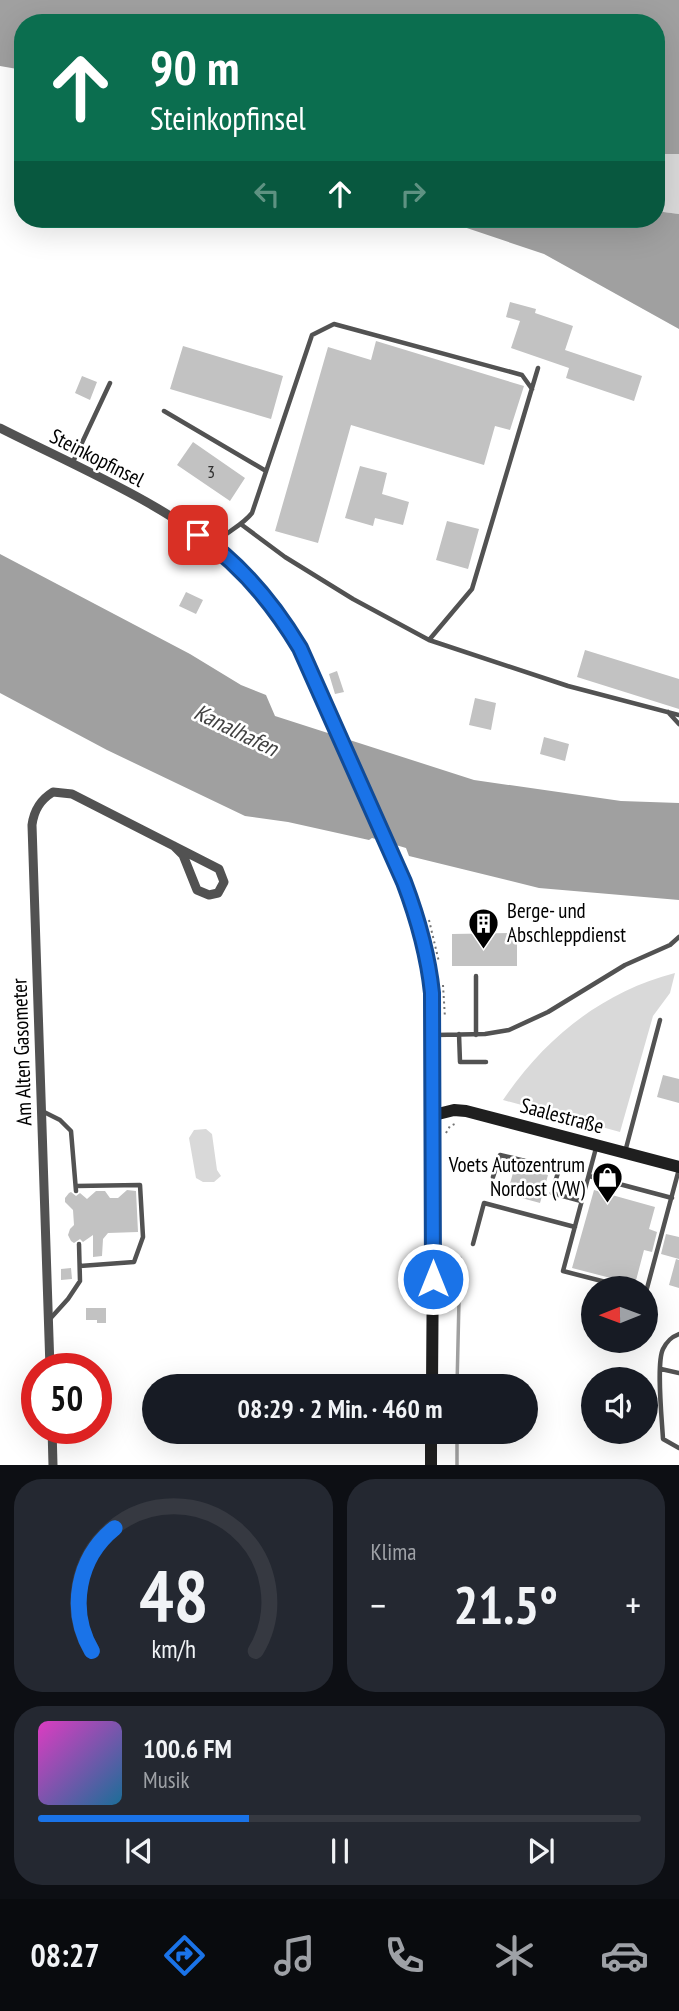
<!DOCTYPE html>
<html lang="de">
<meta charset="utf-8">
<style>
body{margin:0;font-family:"PT Sans Narrow",sans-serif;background:#242831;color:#f1f3f6;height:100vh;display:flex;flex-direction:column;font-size:26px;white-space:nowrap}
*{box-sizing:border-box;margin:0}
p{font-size:23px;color:#9ea1a6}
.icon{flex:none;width:38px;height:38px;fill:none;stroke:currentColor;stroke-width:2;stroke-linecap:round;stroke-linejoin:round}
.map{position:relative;height:1465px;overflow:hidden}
.panel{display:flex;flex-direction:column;gap:14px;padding:14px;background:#0d0f14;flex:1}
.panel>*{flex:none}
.top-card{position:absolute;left:14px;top:14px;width:651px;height:214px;border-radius:28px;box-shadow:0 7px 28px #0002;background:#0b6e4f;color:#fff;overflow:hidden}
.needle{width:46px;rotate:269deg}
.tools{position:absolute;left:581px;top:1276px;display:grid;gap:14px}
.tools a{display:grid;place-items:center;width:77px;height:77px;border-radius:50%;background:#171b24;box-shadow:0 7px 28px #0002;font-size:35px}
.speed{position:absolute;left:21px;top:1353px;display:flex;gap:14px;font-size:35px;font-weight:700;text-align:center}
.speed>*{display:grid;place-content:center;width:91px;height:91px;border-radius:50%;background:#171b24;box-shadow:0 7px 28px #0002;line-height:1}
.speed .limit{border:10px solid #d22;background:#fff;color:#111}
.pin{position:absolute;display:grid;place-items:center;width:60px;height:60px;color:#fff;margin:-30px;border-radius:14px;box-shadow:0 4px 10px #0006}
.me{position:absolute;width:77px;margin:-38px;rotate:0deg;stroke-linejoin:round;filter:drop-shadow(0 0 5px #0008)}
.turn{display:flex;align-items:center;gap:24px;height:147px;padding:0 21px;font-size:32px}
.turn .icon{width:91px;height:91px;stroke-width:2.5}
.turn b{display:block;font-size:49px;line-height:60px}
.lanes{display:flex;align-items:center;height:66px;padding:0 21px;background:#0003;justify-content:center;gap:35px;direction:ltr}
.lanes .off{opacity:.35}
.big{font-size:52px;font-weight:600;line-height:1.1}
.panel .card{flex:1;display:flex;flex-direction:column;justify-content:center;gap:10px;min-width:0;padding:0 24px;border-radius:28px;background:#242831}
.panel .dial{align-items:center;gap:0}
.dial svg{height:182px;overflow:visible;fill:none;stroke:#363941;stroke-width:7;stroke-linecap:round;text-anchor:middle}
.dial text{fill:#f1f3f6;stroke:none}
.song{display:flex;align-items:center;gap:21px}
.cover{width:84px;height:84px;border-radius:10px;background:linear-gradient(135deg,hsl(310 70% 55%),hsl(200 70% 35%))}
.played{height:7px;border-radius:4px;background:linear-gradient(90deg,#1a73e8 35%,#363941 35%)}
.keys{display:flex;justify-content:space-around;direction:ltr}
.heat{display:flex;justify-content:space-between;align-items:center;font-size:38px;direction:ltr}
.panel .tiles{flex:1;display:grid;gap:14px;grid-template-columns:1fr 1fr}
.card:last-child{grid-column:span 2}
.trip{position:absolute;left:142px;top:1374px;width:396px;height:70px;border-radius:35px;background:#171b24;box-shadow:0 7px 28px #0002;font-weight:600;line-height:70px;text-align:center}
.tab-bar{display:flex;height:112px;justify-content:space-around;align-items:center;background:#090b0e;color:#9ea1a6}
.tab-bar .icon{width:49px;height:49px}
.tab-bar .selected{color:#1a73e8}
.tab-bar b{font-size:32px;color:#f1f3f6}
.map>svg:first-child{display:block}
.green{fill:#d9d9d9}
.water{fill:#a0a0a0}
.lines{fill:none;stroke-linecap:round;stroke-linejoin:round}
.stream{stroke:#a0a0a0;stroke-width:3.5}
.building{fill:#c2c2c2}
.path{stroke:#747474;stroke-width:2;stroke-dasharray:2 3.5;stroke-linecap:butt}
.service{stroke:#525252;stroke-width:4.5}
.minor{stroke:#525252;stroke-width:9}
.secondary{stroke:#1f1f1f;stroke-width:12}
.route-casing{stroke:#114b97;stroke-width:18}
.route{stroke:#1a73e8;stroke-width:12}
.labels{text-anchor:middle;stroke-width:5;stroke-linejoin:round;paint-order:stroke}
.number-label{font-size:18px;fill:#303030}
.street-label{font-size:21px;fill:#000;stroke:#fff}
.poi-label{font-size:21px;fill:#000;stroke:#fff;text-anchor:start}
.water-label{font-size:23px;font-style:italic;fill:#414141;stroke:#fff}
</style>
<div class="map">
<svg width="679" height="1465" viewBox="0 0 679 1465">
<rect width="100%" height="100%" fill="#fff"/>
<path class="green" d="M676,153L679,154V214L656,211V154Z
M675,973L670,993L653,1016L620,1132L503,1100C545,1038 602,992 675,973Z
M206,1129L212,1134L217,1170L221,1176L214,1182H203L196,1178L189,1138L194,1130Z"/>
<path class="water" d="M0,0H679V154H656V23H23V70L0,66Z
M656,211L679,214V329L544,254L440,219H656Z
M0,554L190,654L241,685L266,695L275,716L474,780L621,801L679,803V900L539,888L409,856L406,848L372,838L369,840L288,822L245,816L107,750L0,693Z"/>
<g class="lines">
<path class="stream" d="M457,1386L460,1258
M457,1432V1465"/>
</g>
<path class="building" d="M510,302L536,309L535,313L573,326L565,350L642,376L634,401L566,378L569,368L511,348L520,321L506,317Z
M376,341L524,386L510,430L495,426L484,465L351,425L318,543L275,531L328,347L371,360Z
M183,346L283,376L271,419L170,389Z
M82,376L97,382L90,400L75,393Z
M193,442L245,478L230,501L177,465Z
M360,466L387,473L382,494L409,502L403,525L375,518L373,526L345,518Z
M447,521L479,529L468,569L436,560Z
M186,592L203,600L196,614L179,606Z
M585,650L679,679V709L577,677Z
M337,671L344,692L335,694L329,674Z
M475,698L496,703L491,730L469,725Z
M544,737L569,744L565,761L540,754Z
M517,933V966H452V934Z
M663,1075L679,1079V1103L657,1097Z
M515,1166L548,1175L540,1203L507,1194Z
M127,1190L136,1191L138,1232L108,1233L103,1239L102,1256L93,1257V1235L83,1242L80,1239L74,1243L71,1241L68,1235L70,1229L74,1225L73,1210L65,1202V1198L69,1193L71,1192L76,1196L80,1193L87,1199L96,1191H105L110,1198H118Z
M594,1190L655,1207L649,1229L657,1232L652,1252L644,1250L634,1288L630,1283L572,1268Z
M666,1234L679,1237V1259L661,1254Z
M676,1259L679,1260V1288L669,1285Z
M71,1268L72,1279L61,1280V1269Z
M86,1308H106V1323H97V1320H86Z"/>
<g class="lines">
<path class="path" d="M429,920L439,962
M443,985L445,1018
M446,1133L450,1126L457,1123"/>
<path class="service" d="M164,411L266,471
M72,464L110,383
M242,525L285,557L353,599L429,640L568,686L679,715
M214,545C225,532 241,527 252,513L312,335L334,324L522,375L532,389
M429,640L472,589L538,368
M668,712L679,724
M459,1034L460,1062H486
M435,1035L485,1034L509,1030L548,1012L625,965L670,945L679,937
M476,1035V976
M42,1111L60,1120L71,1131L76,1191
M596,1148L563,1271L629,1288
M625,1152L660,1020
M589,1176L672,1198
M493,1177L500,1155L559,1169L552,1193L581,1201
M76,1186L140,1185L143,1237L134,1262L80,1266
M473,1244L484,1203L575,1227
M646,1292L679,1169
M49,1320L68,1299L80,1281L79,1244
M679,1334C671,1337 667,1341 663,1349C656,1363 662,1420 663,1439L679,1448
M661,1369L679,1373"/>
<path class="minor" d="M0,428C75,466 171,506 233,562C302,624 331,716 367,799C391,853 419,908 429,967C437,1015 434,1066 434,1115
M50,1368L32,825C34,810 40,800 53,792L72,794L219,869L224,882L218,893L209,895L197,890L183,855L174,846
M52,1428L53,1465"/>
<path class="secondary" d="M432,1386L434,1115L454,1110L466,1111L679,1167
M431,1465V1432"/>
</g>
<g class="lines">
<defs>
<path id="route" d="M198,535C241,564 273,603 300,648L404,882C418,919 428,954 432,993L433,1279"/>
</defs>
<use href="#route" class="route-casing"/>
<use href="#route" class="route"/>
</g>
<defs>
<symbol id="building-pin" viewBox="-11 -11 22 30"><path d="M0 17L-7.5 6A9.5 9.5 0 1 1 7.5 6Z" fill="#000" stroke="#fff"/><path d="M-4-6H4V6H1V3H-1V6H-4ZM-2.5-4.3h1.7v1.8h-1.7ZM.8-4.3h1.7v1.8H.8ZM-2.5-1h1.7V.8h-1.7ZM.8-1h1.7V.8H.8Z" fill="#fff"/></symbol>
<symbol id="shop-pin" viewBox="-11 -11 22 30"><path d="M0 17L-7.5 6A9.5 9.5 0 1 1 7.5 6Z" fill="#000" stroke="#fff"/><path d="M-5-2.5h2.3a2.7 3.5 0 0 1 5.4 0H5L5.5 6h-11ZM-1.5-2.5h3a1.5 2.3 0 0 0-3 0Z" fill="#fff"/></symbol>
</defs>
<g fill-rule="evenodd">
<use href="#building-pin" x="466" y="906" width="35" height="47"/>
<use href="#shop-pin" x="590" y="1160" width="35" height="47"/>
</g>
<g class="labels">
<g class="number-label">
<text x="211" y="478">3</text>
</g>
<g class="street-label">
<text transform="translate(97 458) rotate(27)" y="7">Steinkopfinsel</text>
<text transform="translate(22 1052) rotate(-92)" y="7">Am Alten Gasometer</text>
<text transform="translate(562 1116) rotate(15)" y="7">Saalestraße</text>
</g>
<g class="poi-label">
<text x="507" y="918">Berge- und<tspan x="507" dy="24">Abschleppdienst</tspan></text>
<text x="585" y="1172" text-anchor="end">Voets Autozentrum<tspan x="585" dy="24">Nordost (VW)</tspan></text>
</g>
<g class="water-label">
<text transform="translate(236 730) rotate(26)" y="8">Kanalhafen</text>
</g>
</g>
</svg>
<div class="tools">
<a><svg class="needle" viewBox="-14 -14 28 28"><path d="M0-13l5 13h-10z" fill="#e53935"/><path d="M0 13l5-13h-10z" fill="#9ea1a6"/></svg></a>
<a><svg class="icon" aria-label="sound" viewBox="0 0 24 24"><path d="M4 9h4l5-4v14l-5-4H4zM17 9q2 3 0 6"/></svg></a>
</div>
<div class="speed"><div class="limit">50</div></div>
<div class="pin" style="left:198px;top:535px;background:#d93025"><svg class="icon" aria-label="arrive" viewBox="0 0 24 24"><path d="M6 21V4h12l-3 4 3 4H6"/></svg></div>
<svg class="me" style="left:433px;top:1279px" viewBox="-20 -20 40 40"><circle r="17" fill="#1a73e8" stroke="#fff" stroke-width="3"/><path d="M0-11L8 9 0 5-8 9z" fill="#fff"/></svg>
<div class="trip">08:29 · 2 Min. · 460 m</div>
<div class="top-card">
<div class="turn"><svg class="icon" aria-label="ahead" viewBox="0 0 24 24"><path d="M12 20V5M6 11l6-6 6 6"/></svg><div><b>90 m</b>Steinkopfinsel</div></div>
<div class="lanes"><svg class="icon off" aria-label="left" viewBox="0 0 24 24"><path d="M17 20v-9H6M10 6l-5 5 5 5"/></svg><svg class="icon" aria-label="ahead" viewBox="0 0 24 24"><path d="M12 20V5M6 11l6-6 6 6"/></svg><svg class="icon off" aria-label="right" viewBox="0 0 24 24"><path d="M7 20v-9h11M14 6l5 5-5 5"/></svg></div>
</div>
</div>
<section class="panel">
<div class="tiles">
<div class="card dial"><svg viewBox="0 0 100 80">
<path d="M14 69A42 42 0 1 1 86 69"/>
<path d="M14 69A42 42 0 0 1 24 15" stroke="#1a73e8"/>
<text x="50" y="56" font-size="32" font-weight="700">48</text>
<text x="50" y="72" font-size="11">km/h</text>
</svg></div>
<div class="card"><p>Klima</p>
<div class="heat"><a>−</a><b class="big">21.5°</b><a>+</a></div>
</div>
<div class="card">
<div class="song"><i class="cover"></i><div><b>100.6 FM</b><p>Musik</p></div></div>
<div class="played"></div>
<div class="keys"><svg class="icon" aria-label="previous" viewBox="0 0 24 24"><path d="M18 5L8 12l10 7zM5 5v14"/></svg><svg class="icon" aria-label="pause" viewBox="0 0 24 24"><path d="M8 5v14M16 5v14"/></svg><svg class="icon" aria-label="next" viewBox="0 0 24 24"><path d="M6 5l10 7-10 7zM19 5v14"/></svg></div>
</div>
</div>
</section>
<nav class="tab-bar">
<b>08:27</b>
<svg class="icon selected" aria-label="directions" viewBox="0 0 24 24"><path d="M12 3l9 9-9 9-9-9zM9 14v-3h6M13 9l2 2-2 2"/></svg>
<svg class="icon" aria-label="music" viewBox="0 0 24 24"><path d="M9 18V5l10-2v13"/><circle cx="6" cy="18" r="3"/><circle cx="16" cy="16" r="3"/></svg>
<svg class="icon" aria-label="phone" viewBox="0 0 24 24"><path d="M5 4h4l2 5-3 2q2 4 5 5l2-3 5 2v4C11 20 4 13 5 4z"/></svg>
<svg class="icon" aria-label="climate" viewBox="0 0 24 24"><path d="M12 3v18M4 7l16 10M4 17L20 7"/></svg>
<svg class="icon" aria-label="car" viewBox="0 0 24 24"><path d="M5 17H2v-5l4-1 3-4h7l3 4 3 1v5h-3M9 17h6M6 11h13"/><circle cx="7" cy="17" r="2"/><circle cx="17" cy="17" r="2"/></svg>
</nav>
